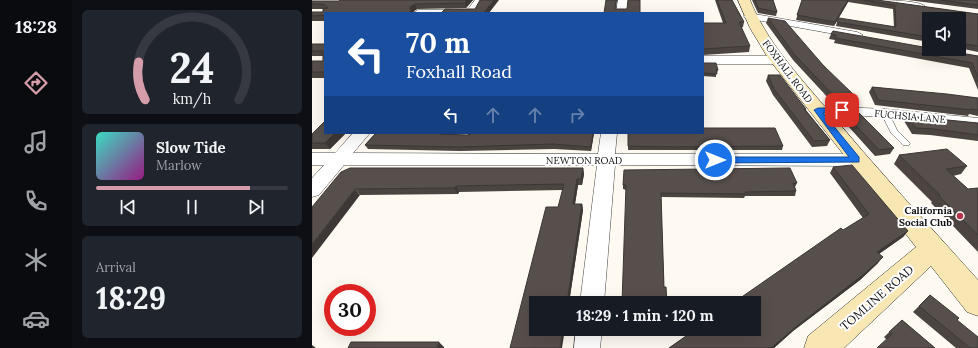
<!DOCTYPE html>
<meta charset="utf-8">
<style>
body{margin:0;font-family:Lora,serif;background:#20242c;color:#f1f3f6;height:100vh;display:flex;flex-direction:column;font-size:15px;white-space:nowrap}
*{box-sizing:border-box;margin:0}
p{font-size:13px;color:#9ea1a6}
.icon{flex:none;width:22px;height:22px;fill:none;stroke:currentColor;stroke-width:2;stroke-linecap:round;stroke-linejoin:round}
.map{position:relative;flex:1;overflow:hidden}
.panel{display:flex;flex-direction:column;gap:10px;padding:10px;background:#0d0f14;width:240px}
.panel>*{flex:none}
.hud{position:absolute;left:12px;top:12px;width:380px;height:122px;border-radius:0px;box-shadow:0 4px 16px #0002;background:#1a4fa0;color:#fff;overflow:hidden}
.controls{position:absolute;left:610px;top:12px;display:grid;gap:8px}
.controls a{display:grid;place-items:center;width:44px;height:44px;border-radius:0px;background:#171b24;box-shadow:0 4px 16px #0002;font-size:20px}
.speed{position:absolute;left:12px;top:284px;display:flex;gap:8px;font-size:20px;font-weight:700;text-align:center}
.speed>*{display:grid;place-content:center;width:52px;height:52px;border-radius:50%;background:#171b24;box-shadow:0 4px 16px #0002;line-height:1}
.speed .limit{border:6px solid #d22;background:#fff;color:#111}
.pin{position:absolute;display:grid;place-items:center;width:34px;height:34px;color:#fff;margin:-17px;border-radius:8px;box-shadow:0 2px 6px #0006}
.me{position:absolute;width:44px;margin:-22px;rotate:90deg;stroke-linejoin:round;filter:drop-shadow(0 0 3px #0008)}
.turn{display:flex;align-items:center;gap:14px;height:84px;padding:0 16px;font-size:18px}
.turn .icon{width:52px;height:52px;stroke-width:2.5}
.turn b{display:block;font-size:28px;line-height:34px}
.lanes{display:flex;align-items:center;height:38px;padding:0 16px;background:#0003;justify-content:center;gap:20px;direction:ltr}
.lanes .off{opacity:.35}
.big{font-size:30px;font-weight:800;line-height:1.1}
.panel .card{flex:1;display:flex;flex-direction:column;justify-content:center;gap:6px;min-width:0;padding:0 14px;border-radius:6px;background:#20242c}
.panel .dial{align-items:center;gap:0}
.dial svg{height:104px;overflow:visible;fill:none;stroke:#363941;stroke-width:7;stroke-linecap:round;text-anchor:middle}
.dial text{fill:#f1f3f6;stroke:none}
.song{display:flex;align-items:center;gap:12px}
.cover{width:48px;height:48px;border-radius:6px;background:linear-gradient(135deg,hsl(170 70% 55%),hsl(310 70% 35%))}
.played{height:4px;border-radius:2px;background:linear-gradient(90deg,#d59da9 80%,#363941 80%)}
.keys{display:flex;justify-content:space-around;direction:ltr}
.trip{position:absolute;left:217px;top:296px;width:232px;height:40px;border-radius:0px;background:#171b24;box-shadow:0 4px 16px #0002;font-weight:800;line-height:40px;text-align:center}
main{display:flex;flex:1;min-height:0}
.tab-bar{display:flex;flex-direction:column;width:72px;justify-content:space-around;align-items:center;background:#090b0e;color:#9ea1a6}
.tab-bar .icon{width:28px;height:28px}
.tab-bar .current{color:#d59da9}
.tab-bar b{font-size:18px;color:#f1f3f6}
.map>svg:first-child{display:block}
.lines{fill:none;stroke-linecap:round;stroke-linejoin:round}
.lane-casing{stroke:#424242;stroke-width:1}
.street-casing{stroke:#424242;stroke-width:1}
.secondary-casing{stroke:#313131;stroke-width:1}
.lane{fill:#fff;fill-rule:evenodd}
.street{fill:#fff;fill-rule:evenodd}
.secondary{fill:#f8e7b3;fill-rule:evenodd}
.wall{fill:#4b4441}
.shaded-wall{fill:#3d3735}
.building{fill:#574f4c;stroke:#3d3735}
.route{fill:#1a73e8;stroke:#114b97}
.poi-dot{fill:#b3334b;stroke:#fff;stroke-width:1.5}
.labels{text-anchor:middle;stroke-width:4;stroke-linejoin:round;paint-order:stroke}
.street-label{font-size:10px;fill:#0f0f0f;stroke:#fff}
.poi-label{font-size:10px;font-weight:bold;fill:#0f0f0f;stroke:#fff;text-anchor:end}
.near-street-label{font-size:12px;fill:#0f0f0f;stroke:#fff}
</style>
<main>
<nav class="tab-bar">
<b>18:28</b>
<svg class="icon current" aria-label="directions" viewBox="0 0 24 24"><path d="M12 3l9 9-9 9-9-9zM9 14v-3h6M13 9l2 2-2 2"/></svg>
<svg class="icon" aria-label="music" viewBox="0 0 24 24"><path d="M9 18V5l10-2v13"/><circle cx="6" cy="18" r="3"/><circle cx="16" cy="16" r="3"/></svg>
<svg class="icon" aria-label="phone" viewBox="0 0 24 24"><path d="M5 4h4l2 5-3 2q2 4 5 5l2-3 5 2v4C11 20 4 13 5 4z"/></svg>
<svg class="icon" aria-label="climate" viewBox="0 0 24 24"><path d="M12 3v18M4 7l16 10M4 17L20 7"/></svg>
<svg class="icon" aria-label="car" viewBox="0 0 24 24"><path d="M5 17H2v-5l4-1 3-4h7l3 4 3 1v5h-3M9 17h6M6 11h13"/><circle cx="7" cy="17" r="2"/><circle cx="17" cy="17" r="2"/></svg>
</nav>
<section class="panel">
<div class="card dial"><svg viewBox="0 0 100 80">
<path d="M14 69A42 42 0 1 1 86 69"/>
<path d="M14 69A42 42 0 0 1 9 40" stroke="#d59da9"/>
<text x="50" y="56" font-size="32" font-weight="700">24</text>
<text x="50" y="72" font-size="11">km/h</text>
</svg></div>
<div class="card">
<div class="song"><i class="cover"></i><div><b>Slow Tide</b><p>Marlow</p></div></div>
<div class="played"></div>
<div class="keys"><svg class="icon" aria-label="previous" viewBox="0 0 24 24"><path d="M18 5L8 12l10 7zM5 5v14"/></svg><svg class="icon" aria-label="pause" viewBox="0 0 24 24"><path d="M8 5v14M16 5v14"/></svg><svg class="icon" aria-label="next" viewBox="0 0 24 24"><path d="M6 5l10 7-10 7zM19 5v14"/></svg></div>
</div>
<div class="card"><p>Arrival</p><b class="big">18:29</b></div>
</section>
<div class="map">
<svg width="666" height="348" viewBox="0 0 666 348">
<rect width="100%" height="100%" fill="#fefaf2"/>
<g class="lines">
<defs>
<path id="lane" d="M570,111H576L585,130L598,143L597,145H591L579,133L569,113Z"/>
<path id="street" d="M163,0H173L163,13H101L106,10H155Z
M306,0H316L314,13H304Z
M559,0C571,0 605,0 613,6L608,9L564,3Z
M437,13L545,32L551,35L545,38L433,18L432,16Z
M391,56H466L472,60L466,64H391Z
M506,106L573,109L666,118V128L573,117L501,113L499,110L501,107Z
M41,133H58L41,153L286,154L289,133H305L303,154H544L550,156L553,160L550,164L544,166L303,165L292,303H268L285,165H32L7,195L0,197V178L12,165H0V153H23Z
M264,329H290L288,348H262Z"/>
<path id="secondary" d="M426,0H438C455,42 485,74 514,108C563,167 615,223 666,280V316L655,312L619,266L532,348H492L496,336L604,247L456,58L438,28Z"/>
</defs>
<use href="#lane" class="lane-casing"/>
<use href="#street" class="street-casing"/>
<use href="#secondary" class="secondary-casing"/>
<use href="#lane" class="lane"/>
<use href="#street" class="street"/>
<use href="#secondary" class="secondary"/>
</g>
<path class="wall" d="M28,0H161L154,8L105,9L102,11V13H13V21H0V12H11L13,9H0V1H27Z
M403,0H420L432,22L431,27L429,28L438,46L437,52L391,55V23H411Z
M440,0H461L465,12L464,16L446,13Z
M490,0H565L666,14V52L647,48V19H617V42L524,26L525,22L582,27L581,9L536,2L522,26L484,20Z
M596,0H666V9Z
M456,18L544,97L541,103L519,101L481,60L454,23Z
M519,34L666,56V90L657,68L522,43L523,40L517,39Z
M0,44H13V78H0V61H11V56H0Z
M391,63L406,70L405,73H404V77L391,76Z
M456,75L494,109V110L518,140L515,146L500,147L461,95L454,81Z
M560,87L666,98V116L657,114L656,116L563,105L557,92Z
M529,110L582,148L578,154L563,156L527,116Z
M595,116L666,123V141L618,135L600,134L592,121Z
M13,133H34L18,149H0V134Z
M64,133H130V134L155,135L159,134V133H282L279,151L242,149L148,151L56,149L53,145Z
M316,146H471L470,150H316Z
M587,155L655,166L649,174L641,176L656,189L666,188V252L619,203L620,202L582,164Z
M521,167L596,231L591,237L567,254L566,263L548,280L481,331L462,348H357L551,218L518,173Z
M271,168L272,174L270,185H266L263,204H270L271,210L257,303H224L251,190L147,192L146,194L48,195L29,172Z
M485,183L483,187L484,191L483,196H433L432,198L349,197L352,287L355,303L314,190L311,189V185Z
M618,295L645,320L666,348H644L601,312Z
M590,320L623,348L574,339L572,337Z
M309,329H355V331L309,330Z"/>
<path class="shaded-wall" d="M155,0H161L154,8L153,3Z
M182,0H187L177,13H171Z
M304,0H305L303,13V9Z
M536,0V2L522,26L523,22Z
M103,4L105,9L102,11V13H96L98,7Z
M23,133H34L18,149L13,143Z
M281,133H282L279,151V147Z
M271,168L272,174L270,185L269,179Z
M265,179L266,185L262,210L261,204Z
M144,186L147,192L146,194L142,188Z
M43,189L48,195L0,258V244Z
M270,204L271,210L257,303H255Z
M596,231L591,237L561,258L565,252Z
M571,257L566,263L548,280L481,331L462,348H459L485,326Z
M251,329H253L250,348H248Z
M127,342L132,347V348H125Z
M0,345L4,348H0Z"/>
<path class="building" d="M28,0H155L153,3L103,4L98,7V9H101L96,13H13V15L0,16V12H11V9L16,8L11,4H0V1H27Z
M168,0H182L171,13H129L133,9H163Z
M294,0H304L303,9H315L316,0H328V13H292Z
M405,0H420L432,22H427L438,46L391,49V23H414Z
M443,0H461L465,12L446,8Z
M490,0H536L523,22L485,15Z
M551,0H565L666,14V46L647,43V19H617V37L525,22L527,18L584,27L583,5Z
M628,0H666V5Z
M456,18L473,21L511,65L544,97L521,95L482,54Z
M521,31L617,48V49H625L666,56V77L660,63L523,38L524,35L519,34Z
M0,44H13V72H0V61H11V51H0Z
M391,63H404L406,70H404L405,74L391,73Z
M456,75H468L494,109H492L518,140L502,141L462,89Z
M560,87L635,94L666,98V110L659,109L660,110L566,100Z
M529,110L545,111L582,148L567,150Z
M595,116L666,123V135L622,129L604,128Z
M13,121V133H23L13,143H0V134Z
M391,128H463L471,146L360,147L316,146V133H391Z
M64,133H129L128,134L155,135L159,134V133H281L279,147L241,144L146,147L53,145Z
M635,149L655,166L634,169L656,189L666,188V235L626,195H628L587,155Z
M540,165L596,231L565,252L571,257L552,274L485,326L459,348H357L384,329H442V303H421L529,228L531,230L557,214L521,167Z
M38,168H271L269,179H265L261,204H270L255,303H224V329H251L248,348H198L234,207H246L252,184L144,186L142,188L43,189L0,244V207L29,172Z
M478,168L485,183H481L484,191L433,192L434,194L349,193L352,287H354L355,303H310L314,185H311L312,170Z
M618,295L647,318L645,320L666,337V348H658L607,306Z
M590,320L623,348H565L580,334L577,332Z
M39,342H127L125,348H36Z"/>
<path class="route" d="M506,108H533L534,110L530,112L511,113L547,157V162L403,163L398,160L403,157H537L502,110Z"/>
<circle class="poi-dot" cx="648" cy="216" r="4"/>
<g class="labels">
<g class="street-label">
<text transform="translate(476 71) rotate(53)" y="4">FOXHALL ROAD</text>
<text transform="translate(598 116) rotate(5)" y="4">FUCHSIA LANE</text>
<text x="272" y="164">NEWTON ROAD</text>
</g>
<g class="poi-label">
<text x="640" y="214">California<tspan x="640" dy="12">Social Club</tspan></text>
</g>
<g class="near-street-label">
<text transform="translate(565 298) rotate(-41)" y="4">TOMLINE ROAD</text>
</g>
</g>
</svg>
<div class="controls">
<a><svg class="icon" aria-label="sound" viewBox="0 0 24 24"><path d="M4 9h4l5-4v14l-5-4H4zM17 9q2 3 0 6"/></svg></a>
</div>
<div class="speed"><div class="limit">30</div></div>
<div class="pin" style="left:530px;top:110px;background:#d93025"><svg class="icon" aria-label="arrive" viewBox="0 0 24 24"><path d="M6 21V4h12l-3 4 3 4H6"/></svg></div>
<svg class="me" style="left:403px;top:160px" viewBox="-20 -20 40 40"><circle r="17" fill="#1a73e8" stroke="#fff" stroke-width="3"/><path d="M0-11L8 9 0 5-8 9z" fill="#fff"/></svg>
<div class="trip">18:29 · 1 min · 120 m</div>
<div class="hud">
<div class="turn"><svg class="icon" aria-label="left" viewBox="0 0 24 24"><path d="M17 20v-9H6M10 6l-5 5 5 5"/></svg><div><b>70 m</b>Foxhall Road</div></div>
<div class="lanes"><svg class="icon" aria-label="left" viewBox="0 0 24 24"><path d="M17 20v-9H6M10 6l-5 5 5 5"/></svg><svg class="icon off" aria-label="ahead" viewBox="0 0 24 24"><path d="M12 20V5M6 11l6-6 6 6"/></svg><svg class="icon off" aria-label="ahead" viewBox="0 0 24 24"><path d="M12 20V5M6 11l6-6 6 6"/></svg><svg class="icon off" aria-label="right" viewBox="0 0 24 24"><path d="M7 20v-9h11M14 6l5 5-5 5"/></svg></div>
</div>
</div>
</main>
